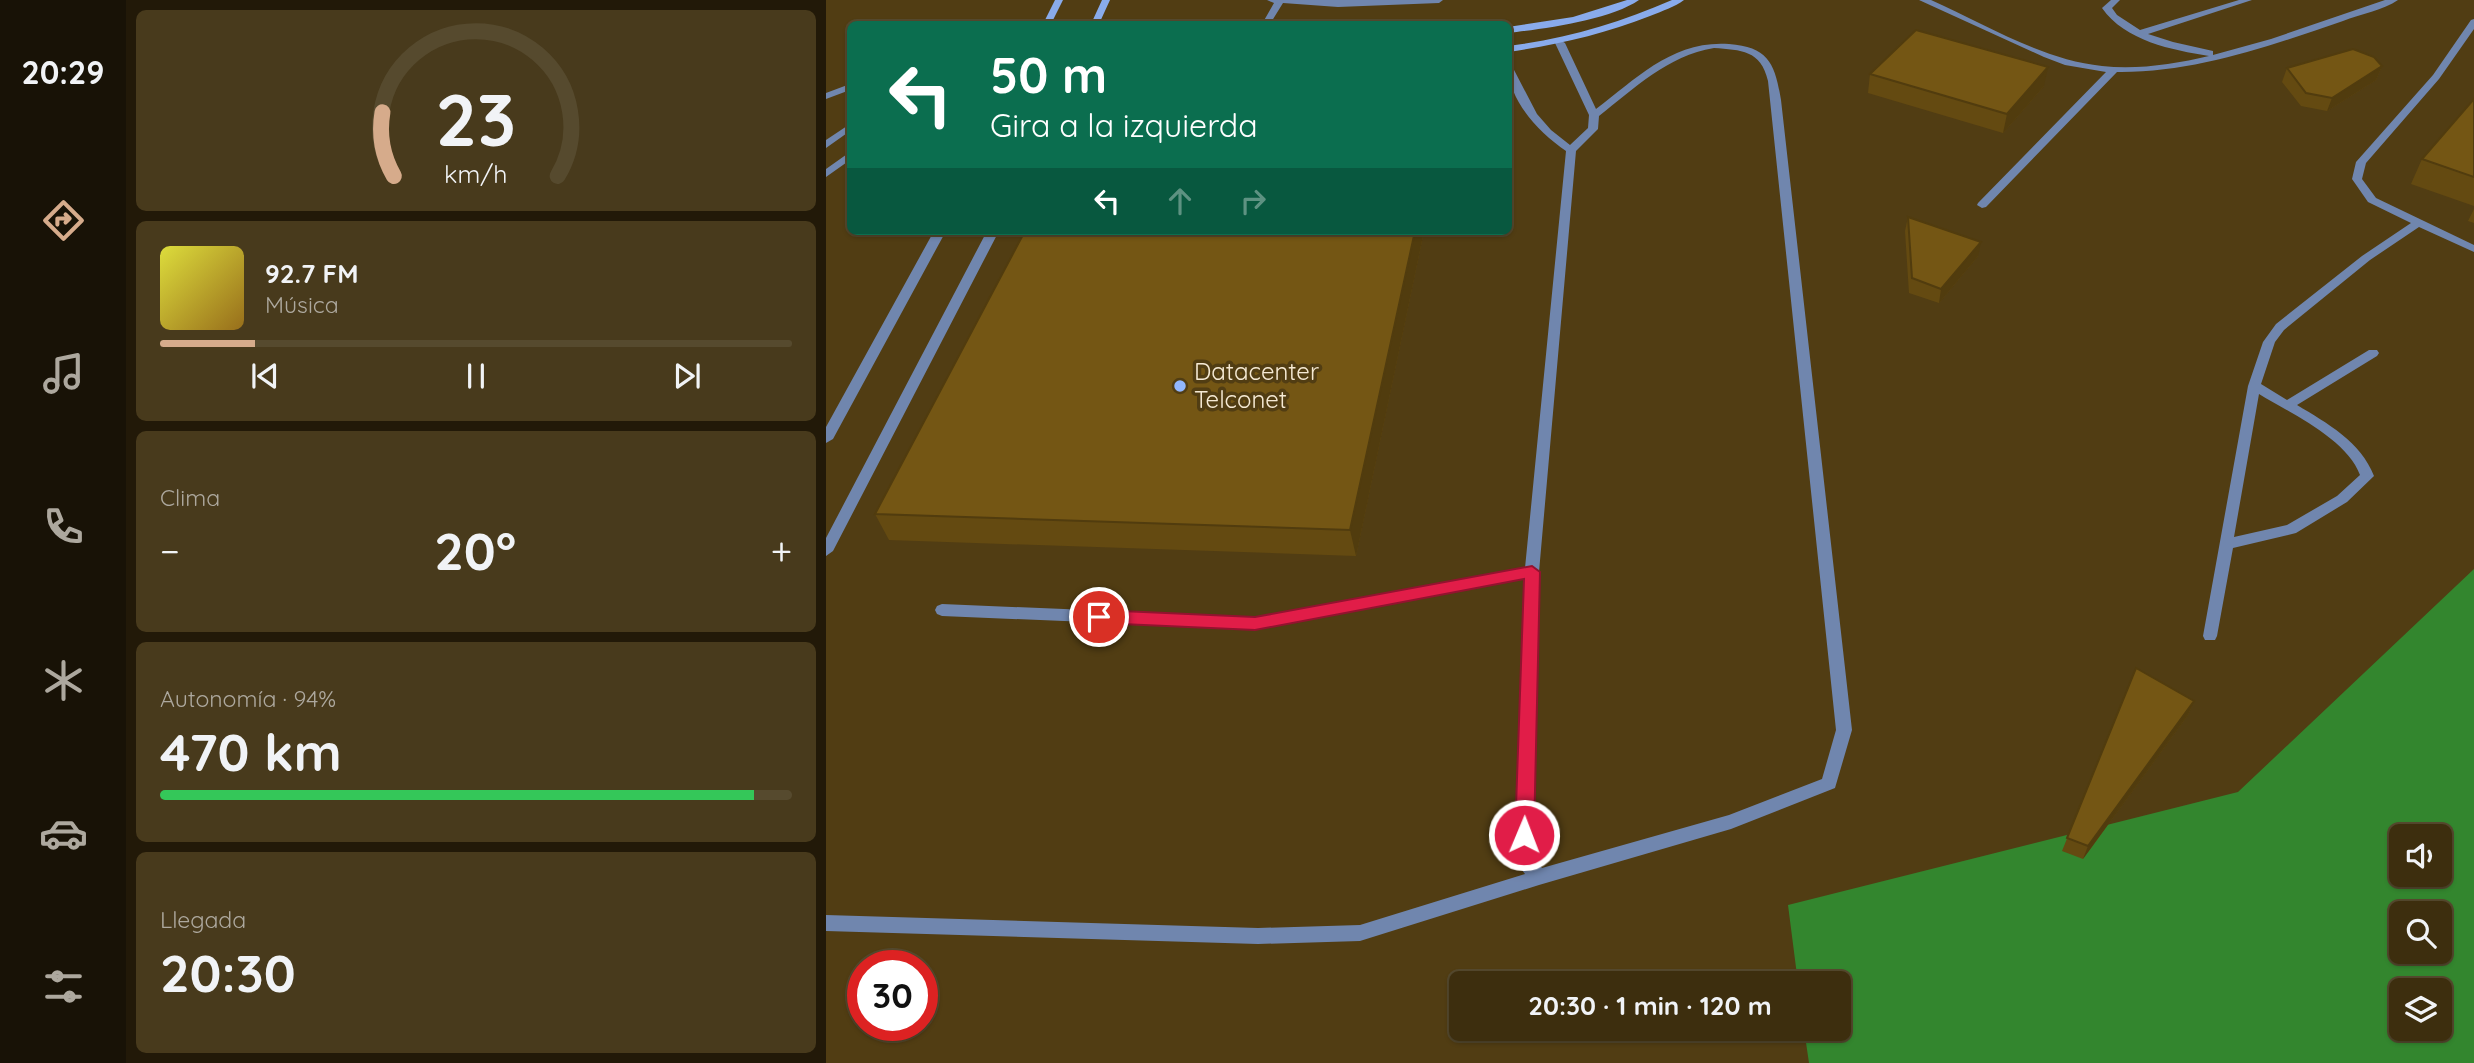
<!DOCTYPE html>
<html lang="es">
<meta charset="utf-8">
<style>
body{margin:0;font-family:Quicksand,sans-serif;background:#483a1c;color:#f1f3f6;height:100vh;display:flex;flex-direction:column;font-size:26px;white-space:nowrap}
*{box-sizing:border-box;margin:0}
p{font-size:23px;color:#ada89e}
.icon{flex:none;width:38px;height:38px;fill:none;stroke:currentColor;stroke-width:2;stroke-linecap:round;stroke-linejoin:round}
.map{position:relative;flex:1;overflow:hidden}
.side{display:flex;flex-direction:column;gap:10px;padding:10px;background:#221908;width:700px}
.side>*{flex:none}
.banner{position:absolute;left:21px;top:21px;width:665px;height:214px;border-radius:10px;box-shadow:0 2px 5px #0004,0 0 0 2px #564a2e;background:#0b6e4f;color:#fff;overflow:hidden}
.buttons{position:absolute;left:1563px;top:824px;display:grid;gap:14px}
.buttons a{display:grid;place-items:center;width:63px;height:63px;border-radius:10px;background:#3d2e0e;box-shadow:0 2px 5px #0004,0 0 0 2px #564a2e;font-size:35px}
.speed{position:absolute;left:21px;top:950px;display:flex;gap:14px;font-size:35px;font-weight:700;text-align:center}
.speed>*{display:grid;place-content:center;width:91px;height:91px;border-radius:50%;background:#3d2e0e;box-shadow:0 2px 5px #0004,0 0 0 2px #564a2e;line-height:1}
.speed .limit{border:10px solid #d22;background:#fff;color:#111}
.pin{position:absolute;display:grid;place-items:center;width:60px;height:60px;color:#fff;margin:-30px;border:4px solid #fff;border-radius:50%;box-shadow:0 2px 7px #0007}
.me{position:absolute;width:77px;margin:-38px;rotate:1deg;stroke-linejoin:round;filter:drop-shadow(0 0 5px #0008)}
.turn{display:flex;align-items:center;gap:24px;height:147px;padding:0 28px;font-size:32px}
.turn .icon{width:91px;height:91px;stroke-width:2.5}
.turn b{display:block;font-size:49px;line-height:60px}
.lanes{display:flex;align-items:center;height:66px;padding:0 28px;background:#0003;justify-content:center;gap:35px;direction:ltr}
.lanes .off{opacity:.35}
.big{font-size:52px;font-weight:700;line-height:1.1}
.side .widget{flex:1;display:flex;flex-direction:column;justify-content:center;gap:10px;min-width:0;padding:0 24px;border-radius:10px;background:#483a1c}
.side .dial{align-items:center;gap:0}
.dial svg{height:182px;overflow:visible;fill:none;stroke:#564a2e;stroke-width:7;stroke-linecap:round;text-anchor:middle}
.dial text{fill:#f1f3f6;stroke:none}
.song{display:flex;align-items:center;gap:21px}
.cover{width:84px;height:84px;border-radius:10px;background:linear-gradient(135deg,hsl(60 70% 55%),hsl(40 70% 35%))}
.played{height:7px;border-radius:4px;background:linear-gradient(90deg,#d6ab8b 15%,#564a2e 15%)}
.keys{display:flex;justify-content:space-around;direction:ltr}
.heat{display:flex;justify-content:space-between;align-items:center;font-size:38px;direction:ltr}
.charge{height:10px;border-radius:5px;background:linear-gradient(90deg,#34c759 94%,#564a2e 0)}
.trip{position:absolute;left:623px;top:971px;width:402px;height:70px;border-radius:10px;background:#3d2e0e;box-shadow:0 2px 5px #0004,0 0 0 2px #564a2e;font-weight:700;line-height:70px;text-align:center}
main{display:flex;flex:1;min-height:0}
.menu{display:flex;flex-direction:column;width:126px;justify-content:space-around;align-items:center;background:#181206;color:#ada89e}
.menu .icon{width:49px;height:49px}
.menu .current{color:#d6ab8b}
.menu b{font-size:32px;color:#f1f3f6}
.map>svg:first-child{display:block}
.forest{fill:#33862e;fill-rule:evenodd}
.lines{fill:none;stroke-linecap:round;stroke-linejoin:round}
.service{fill:#7086ae;fill-rule:evenodd}
.minor{fill:#7086ae;fill-rule:evenodd}
.tertiary{fill:#7086ae;fill-rule:evenodd}
.secondary{fill:#89abeb;fill-rule:evenodd}
.wall{fill:#644a11}
.shaded-wall{fill:#513c0e}
.building{fill:#745614;stroke:#513c0e;stroke-width:2}
.route{fill:#e11d48;stroke:#92132f;stroke-width:2}
.poi-dot{fill:#92b7fd;stroke:#513d13;stroke-width:2.5}
.labels{text-anchor:middle;stroke-width:7;stroke-linejoin:round;paint-order:stroke}
.poi-label{font-size:24px;fill:#f6ead4;stroke:#513d13;text-anchor:start}
</style>
<main>
<nav class="menu">
<b>20:29</b>
<svg class="icon current" aria-label="directions" viewBox="0 0 24 24"><path d="M12 3l9 9-9 9-9-9zM9 14v-3h6M13 9l2 2-2 2"/></svg>
<svg class="icon" aria-label="music" viewBox="0 0 24 24"><path d="M9 18V5l10-2v13"/><circle cx="6" cy="18" r="3"/><circle cx="16" cy="16" r="3"/></svg>
<svg class="icon" aria-label="phone" viewBox="0 0 24 24"><path d="M5 4h4l2 5-3 2q2 4 5 5l2-3 5 2v4C11 20 4 13 5 4z"/></svg>
<svg class="icon" aria-label="climate" viewBox="0 0 24 24"><path d="M12 3v18M4 7l16 10M4 17L20 7"/></svg>
<svg class="icon" aria-label="car" viewBox="0 0 24 24"><path d="M5 17H2v-5l4-1 3-4h7l3 4 3 1v5h-3M9 17h6M6 11h13"/><circle cx="7" cy="17" r="2"/><circle cx="17" cy="17" r="2"/></svg>
<svg class="icon" aria-label="filters" viewBox="0 0 24 24"><path d="M4 7h16M4 17h16"/><circle cx="9" cy="7" r="2"/><circle cx="15" cy="17" r="2"/></svg>
</nav>
<section class="side">
<div class="widget dial"><svg viewBox="0 0 100 80">
<path d="M14 69A42 42 0 1 1 86 69"/>
<path d="M14 69A42 42 0 0 1 9 41" stroke="#d6ab8b"/>
<text x="50" y="56" font-size="32" font-weight="700">23</text>
<text x="50" y="72" font-size="11">km/h</text>
</svg></div>
<div class="widget">
<div class="song"><i class="cover"></i><div><b>92.7 FM</b><p>Música</p></div></div>
<div class="played"></div>
<div class="keys"><svg class="icon" aria-label="previous" viewBox="0 0 24 24"><path d="M18 5L8 12l10 7zM5 5v14"/></svg><svg class="icon" aria-label="pause" viewBox="0 0 24 24"><path d="M8 5v14M16 5v14"/></svg><svg class="icon" aria-label="next" viewBox="0 0 24 24"><path d="M6 5l10 7-10 7zM19 5v14"/></svg></div>
</div>
<div class="widget"><p>Clima</p>
<div class="heat"><a>−</a><b class="big">20°</b><a>+</a></div>
</div>
<div class="widget"><p>Autonomía · 94%</p><b class="big">470 km</b><div class="charge"></div></div>
<div class="widget"><p>Llegada</p><b class="big">20:30</b></div>
</section>
<div class="map">
<svg width="1648" height="1063" viewBox="0 0 1648 1063">
<rect width="100%" height="100%" fill="#513d13"/>
<path class="forest" d="M1648,569V1063H983L978,1029H1013V984L972,983L962,905L1412,792ZM1575,836H1614V875H1575ZM1575,914H1614V952H1575ZM1575,990H1614V1029H1575Z"/>
<g class="lines">
<path class="service" d="M441,0H617L613,3L512,7L457,3L444,24H436L448,3Z
M1093,0H1105C1159,24 1216,60 1276,66C1311,70 1349,64 1383,56C1346,50 1299,41 1276,8L1285,0H1294L1286,8L1291,15L1314,30L1413,0H1426L1322,34L1347,42L1387,51V55L1445,39L1559,0H1572C1558,10 1534,14 1517,21C1444,46 1369,73 1291,72L1160,207L1156,208L1151,205L1152,203L1280,72L1239,65L1218,57Z
M1648,19V29L1613,79L1540,163L1536,179L1550,198L1648,245V252L1593,227L1544,260L1458,330L1449,342L1435,384L1461,400L1543,350H1551L1553,353L1551,356L1471,405C1501,423 1535,442 1548,476L1521,502L1470,533L1407,548L1391,636L1389,640H1379L1377,636L1422,386L1437,342L1450,324L1536,256L1585,223L1542,202L1526,179L1530,162L1607,75L1645,20ZM1433,394C1464,413 1521,439 1534,475L1511,496L1461,525L1408,537Z
M24,84V90L0,99V93Z
M24,124V131L0,148V140Z
M24,152V160L0,177V169Z"/>
<path class="minor" d="M734,40L739,43L770,109C811,78 847,40 903,44C943,47 949,64 955,100L1026,730L1009,788L905,829L713,885L534,941L432,944L0,931V915L432,928L534,925L699,874L689,861L699,579L430,629L116,616L111,614L109,610L111,606L116,604L430,617L699,568L740,151C712,132 682,100 682,65L687,68L711,114L725,130L744,145L762,128L763,115L729,43ZM888,48C915,50 935,50 942,81L1010,730L996,779L903,815L716,868L707,858L713,572L750,151L772,129L773,116C809,88 841,56 888,48Z"/>
<path class="tertiary" d="M108,231H120L7,439L0,443V427Z
M161,231H173L7,551L0,556V538Z"/>
<path class="secondary" d="M229,0H237L225,24H217Z
M276,0H284L273,24H265Z
M801,0H813C784,20 718,29 682,33V27L747,17Z
M846,0H858C849,7 836,11 824,16C778,34 731,45 682,52V46C740,39 793,23 846,0Z"/>
</g>
<path class="wall" d="M1556,66L1550,80L1501,111L1475,106L1456,82L1461,68Z
M1044,74L1218,86L1177,133L1042,93Z
M1648,99V206L1585,184L1596,159Z
M1648,209V223L1642,221Z
M1082,217L1152,256L1113,303L1083,293L1079,231Z
M598,231L530,556L63,540L49,514Z
M1310,668L1368,701L1362,715L1257,859L1236,851Z"/>
<path class="shaded-wall" d="M1556,66L1550,80L1501,111L1506,98Z
M1222,67L1218,86L1177,133L1181,114Z
M589,231H598L530,556L524,530Z
M1155,242L1152,256L1113,303L1115,289Z
M1368,701L1362,715L1257,859L1262,846Z"/>
<path class="building" d="M1090,30L1222,67L1181,114L1044,74Z
M1527,49L1548,57L1556,66L1506,98L1480,93L1461,68Z
M1648,99V177L1596,159Z
M1082,217L1155,242L1115,289L1086,278Z
M199,231H589L524,530L49,514Z
M1310,668L1368,701L1262,846L1241,838Z"/>
<path class="route" d="M706,566L714,572L708,835L705,841H691L689,835L698,579L429,630L273,623L264,617L273,610L429,617Z"/>
<circle class="poi-dot" cx="354" cy="386" r="7"/>
<g class="labels">
<g class="poi-label">
<text x="368" y="380">Datacenter<tspan x="368" dy="28">Telconet</tspan></text>
</g>
</g>
</svg>
<div class="buttons">
<a><svg class="icon" aria-label="sound" viewBox="0 0 24 24"><path d="M4 9h4l5-4v14l-5-4H4zM17 9q2 3 0 6"/></svg></a>
<a><svg class="icon" aria-label="search" viewBox="0 0 24 24"><circle cx="10" cy="10" r="6"/><path d="M15 15l6 6"/></svg></a>
<a><svg class="icon" aria-label="layers" viewBox="0 0 24 24"><path d="M12 4l9 5-9 5-9-5zM3 14l9 5 9-5"/></svg></a>
</div>
<div class="speed"><div class="limit">30</div></div>
<div class="pin" style="left:273px;top:617px;background:#d93025"><svg class="icon" aria-label="arrive" viewBox="0 0 24 24"><path d="M6 21V4h12l-3 4 3 4H6"/></svg></div>
<svg class="me" style="left:698px;top:835px" viewBox="-20 -20 40 40"><circle r="17" fill="#e11d48" stroke="#fff" stroke-width="3"/><path d="M0-11L8 9 0 5-8 9z" fill="#fff"/></svg>
<div class="trip">20:30 · 1 min · 120 m</div>
<div class="banner">
<div class="turn"><svg class="icon" aria-label="left" viewBox="0 0 24 24"><path d="M17 20v-9H6M10 6l-5 5 5 5"/></svg><div><b>50 m</b>Gira a la izquierda</div></div>
<div class="lanes"><svg class="icon" aria-label="left" viewBox="0 0 24 24"><path d="M17 20v-9H6M10 6l-5 5 5 5"/></svg><svg class="icon off" aria-label="ahead" viewBox="0 0 24 24"><path d="M12 20V5M6 11l6-6 6 6"/></svg><svg class="icon off" aria-label="right" viewBox="0 0 24 24"><path d="M7 20v-9h11M14 6l5 5-5 5"/></svg></div>
</div>
</div>
</main>
